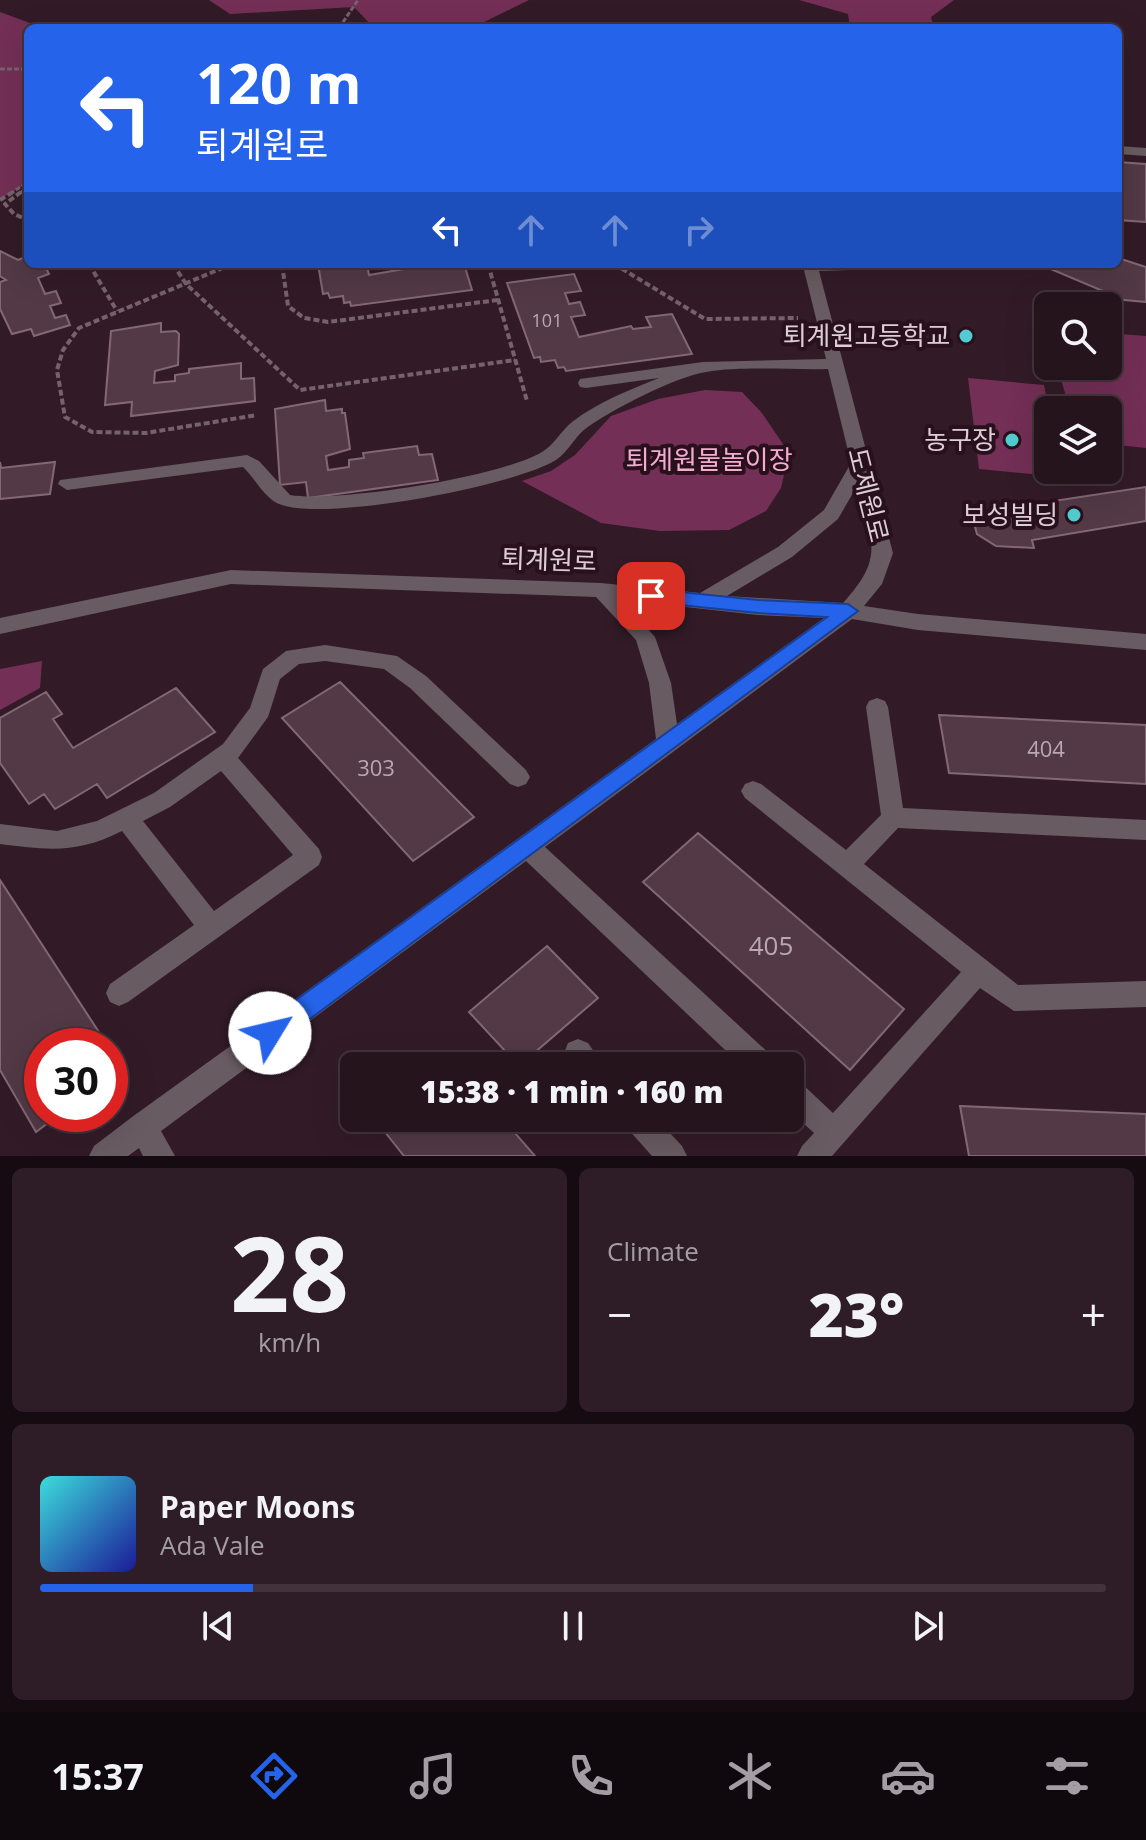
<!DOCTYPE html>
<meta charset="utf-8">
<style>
body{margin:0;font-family:"Open Sans","Noto Sans KR",sans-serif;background:#2e1d26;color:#f1f3f6;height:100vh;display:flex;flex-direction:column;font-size:30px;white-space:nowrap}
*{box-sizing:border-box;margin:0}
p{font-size:26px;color:#a49ea4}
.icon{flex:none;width:44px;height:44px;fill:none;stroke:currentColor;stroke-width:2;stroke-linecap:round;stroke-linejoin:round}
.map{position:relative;height:1156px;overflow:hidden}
.details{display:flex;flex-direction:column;gap:12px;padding:12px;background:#150b10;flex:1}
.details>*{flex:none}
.top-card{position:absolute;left:24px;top:24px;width:1098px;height:244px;border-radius:12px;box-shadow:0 8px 32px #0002,0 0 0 2px #42333b;background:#2563eb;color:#fff;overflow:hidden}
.controls{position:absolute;left:1034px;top:292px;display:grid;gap:16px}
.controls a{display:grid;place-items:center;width:88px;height:88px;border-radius:12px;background:#26141d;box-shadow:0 8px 32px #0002,0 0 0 2px #42333b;font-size:40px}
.speed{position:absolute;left:24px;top:1028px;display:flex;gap:16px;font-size:40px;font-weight:700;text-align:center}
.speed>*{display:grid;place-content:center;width:104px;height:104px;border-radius:50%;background:#26141d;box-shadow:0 8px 32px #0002,0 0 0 2px #42333b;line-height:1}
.speed .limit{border:12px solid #d22;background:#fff;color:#111}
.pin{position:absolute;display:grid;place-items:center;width:68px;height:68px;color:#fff;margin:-34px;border-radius:16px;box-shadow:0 4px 12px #0006}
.me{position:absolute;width:88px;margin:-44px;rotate:54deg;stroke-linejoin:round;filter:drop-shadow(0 0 6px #0008)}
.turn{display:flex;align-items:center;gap:28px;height:168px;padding:0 40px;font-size:36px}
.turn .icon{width:104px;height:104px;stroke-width:2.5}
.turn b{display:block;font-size:56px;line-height:68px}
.lanes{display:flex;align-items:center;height:76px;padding:0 40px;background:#0003;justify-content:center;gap:40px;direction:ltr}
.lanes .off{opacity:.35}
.big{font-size:60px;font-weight:800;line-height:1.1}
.details .tile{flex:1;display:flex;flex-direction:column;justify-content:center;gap:12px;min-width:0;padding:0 28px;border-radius:12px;background:#2e1d26}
.details .dial{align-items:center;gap:0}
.dial b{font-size:104px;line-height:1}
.song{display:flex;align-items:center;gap:24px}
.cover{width:96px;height:96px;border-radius:12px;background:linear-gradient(135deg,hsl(180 70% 55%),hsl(240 70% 35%))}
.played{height:8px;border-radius:4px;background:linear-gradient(90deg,#2563eb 20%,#42333b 20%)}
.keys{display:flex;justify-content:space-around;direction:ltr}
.heat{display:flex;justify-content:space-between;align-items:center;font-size:44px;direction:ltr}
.details .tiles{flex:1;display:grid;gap:12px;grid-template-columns:1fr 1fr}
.tile:last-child{grid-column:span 2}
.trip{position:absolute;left:340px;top:1052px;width:464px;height:80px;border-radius:12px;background:#26141d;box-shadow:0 8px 32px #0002,0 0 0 2px #42333b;font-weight:800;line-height:80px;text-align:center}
.dock{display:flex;height:128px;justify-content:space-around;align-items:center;background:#0f080c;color:#a49ea4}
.dock .icon{width:56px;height:56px}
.dock .active{color:#2563eb}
.dock b{font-size:36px;color:#f1f3f6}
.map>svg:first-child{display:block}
.green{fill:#732f55}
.building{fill:#523945;stroke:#846775;stroke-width:2}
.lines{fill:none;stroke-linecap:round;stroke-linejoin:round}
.path-far1{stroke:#76626c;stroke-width:3;stroke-dasharray:5 2;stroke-linecap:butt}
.path{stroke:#76626c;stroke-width:4;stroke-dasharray:6 3;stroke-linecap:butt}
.minor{fill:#685b61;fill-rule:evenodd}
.route{fill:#2563eb;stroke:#184099;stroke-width:2}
.poi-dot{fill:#52ccd1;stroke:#28111d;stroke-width:3}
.labels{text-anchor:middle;stroke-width:8;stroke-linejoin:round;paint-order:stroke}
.far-number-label{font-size:18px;fill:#baa8b0}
.number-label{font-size:22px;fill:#baa8b0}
.poi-label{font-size:26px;fill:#ddcdd4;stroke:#28111d;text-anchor:end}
.park-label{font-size:26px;fill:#f3accf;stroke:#28111d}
.street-label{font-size:26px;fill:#ddcdd4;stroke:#28111d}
.near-number-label{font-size:26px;fill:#baa8b0}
</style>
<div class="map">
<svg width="1146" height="1156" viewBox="0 0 1146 1156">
<rect width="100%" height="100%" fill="#321b27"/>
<path class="green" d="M209,0H529L472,28H374L354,7L230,14Z
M799,0H954L931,17L934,28H850L848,14Z
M0,12L30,23L33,28H28V183L0,199Z
M1108,333L1146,336V448L1108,444V410H1070L1057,366H1108Z
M968,378L1044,385L1049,410L1048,470H1061L1062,477L979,469Z
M705,390L742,392L762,413L789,453L781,488L766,511L729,530L660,531L601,523L522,481L551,471L575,455L611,416L658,399Z
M42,661L40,688L0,710V669Z"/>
<path class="building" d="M1118,162L1146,164V222L1118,220Z
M0,251L18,260L28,256V264H44L49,274L38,278L45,294L56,291L61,303L50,306L55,318L66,315L70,325L34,336L31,329L12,334L0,309V282L6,280L0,276Z
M1118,258L1146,267V302L1124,300L1039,264H1118Z
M318,264H367L369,275L421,266L422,268L439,266L438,264H464L472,290L351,306L350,302L344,303L343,296L330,298L328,293L323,294Z
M574,274L581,291L565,293L569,304L580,302L585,315L571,317L579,337L631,326L633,329L651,327L646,317L672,314L692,354L566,371L564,367L558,368L555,360L541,362L540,357L534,358L507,283Z
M161,323V332L176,331L179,334L178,365L155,371L154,383L175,381V375L189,373V369L241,363V379L254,378L255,401L131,416L132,402L105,405L111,331Z
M325,400L326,411L342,409V413H345L350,449L326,456L328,470L349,467V460L364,458L363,453L417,446L419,455L432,454L438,480L308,498L306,482L280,485L275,409Z
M0,462L1,468L55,462L50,494L0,499Z
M1146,487V521L1032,540L1034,548L996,546L977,534L974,523L1004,525L1001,509Z
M340,682L474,817L413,861L282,718Z
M176,688L215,732L107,798L97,784L55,809L44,794L29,804L0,763V718L46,692L62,714L53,719L73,748Z
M939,715L1146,725V784L949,773Z
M698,833L904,1009L850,1070L643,882Z
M0,880L108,1046H42V1114H60L36,1132L0,1070Z
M547,946L598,998L519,1066L469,1012Z
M110,1049L123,1068L110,1078Z
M960,1106L1146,1114V1156H969Z
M382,1118H502L535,1156H404L377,1122Z"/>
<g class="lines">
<path class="path-far1" d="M339,28L358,0
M0,69H28
M10,194L28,182
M19,194L28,187"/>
<path class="path" d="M21,192L5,204L14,214L28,220
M0,200L13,192
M89,264L117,311
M173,264L186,284L300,390L515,360
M232,264L79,328L63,350L57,370L65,417L92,432L146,433L257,415
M282,264L288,306L304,318L328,322L498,300
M488,264L527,401
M614,264L705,319L798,318"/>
<path class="minor" d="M1118,146L1146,148V156L1118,154Z
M792,264H891L883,269L819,271L893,553L882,584L864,606L918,614L1146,634V650L918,630L852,619L545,847L772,1056L776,1066H742L526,861L161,1131L175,1156H143L139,1148L128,1156H89L94,1146L132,1117L656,739L649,683L636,640L596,597L231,584L0,634V618L231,570L601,583L700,593L778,547L824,510L851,463L828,369C791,370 741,366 706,372C675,377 611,410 585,429C574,438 568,452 556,460C514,486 328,521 282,505C265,500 256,479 243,467L67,490L58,484L60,480L247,455L259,461L290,495C338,503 500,477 542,452C554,445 561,431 572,422C598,402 629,390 659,378L586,388L580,387L578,383L580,379L703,362L826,359L804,270ZM857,486C871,542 886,556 843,603L727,596L792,557L838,519ZM622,600L758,615L824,618L677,724L671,683L655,637Z
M325,645L397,656L426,676L526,770L530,777L526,784L518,787L510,784L410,688L384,669L325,661L299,664L280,679L268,717L238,758L319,849L322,857L319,865L128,1002L119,1006L110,1002L106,993L110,984L194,925L122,831C77,854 48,850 0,844V824L57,831L97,821L154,793L223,744L250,708L263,669L286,651ZM221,771L293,855L214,911L143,821L170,807Z
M877,698L885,701L888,707L903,808L1146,820V840L898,828L864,864L1018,985L1146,981V1007L1014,1011L980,988L832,1156H797L802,1146L814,1133L790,1111V1078L800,1082L833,1113L961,972L745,798L741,791L745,784L753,781L761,784L846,850L881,815L866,707L869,701Z
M578,1039L588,1043L604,1066H571L564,1053L568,1043Z
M623,1118H656L682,1146L687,1156H652L627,1128Z"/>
</g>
<path class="route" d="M651,589L758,600L848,604L858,611L279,1042L270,1045L261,1042L258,1033L261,1025L827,617L758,613L651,602L642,596Z"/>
<g class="poi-dot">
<circle cx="966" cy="336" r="8"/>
<circle cx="1012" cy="440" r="8"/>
<circle cx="1074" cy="515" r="8"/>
</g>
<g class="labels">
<g class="far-number-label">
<text x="547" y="327">101</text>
</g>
<g class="number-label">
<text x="1046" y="757">404</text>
<text x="376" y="776">303</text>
</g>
<g class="poi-label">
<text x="950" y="345">퇴계원고등학교</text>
<text x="996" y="449">농구장</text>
<text x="1058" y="524">보성빌딩</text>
</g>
<g class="park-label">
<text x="709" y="469">퇴계원물놀이장</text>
</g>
<g class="street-label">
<text transform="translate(868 495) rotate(76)" y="9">도제원로</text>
<text transform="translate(549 560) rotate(2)" y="9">퇴계원로</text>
</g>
<g class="near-number-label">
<text x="771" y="955">405</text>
</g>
</g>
</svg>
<div class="controls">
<a><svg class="icon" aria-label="search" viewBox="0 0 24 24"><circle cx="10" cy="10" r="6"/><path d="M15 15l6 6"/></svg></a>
<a><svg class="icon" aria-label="layers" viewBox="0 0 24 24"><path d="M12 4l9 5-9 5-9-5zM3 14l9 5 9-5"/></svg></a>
</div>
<div class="speed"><div class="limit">30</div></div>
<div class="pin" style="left:651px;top:596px;background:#d93025"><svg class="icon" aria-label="arrive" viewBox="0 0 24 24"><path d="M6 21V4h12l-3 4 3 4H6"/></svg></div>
<svg class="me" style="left:270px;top:1033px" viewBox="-20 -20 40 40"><circle r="19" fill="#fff"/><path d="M0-13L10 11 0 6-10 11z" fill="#2563eb"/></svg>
<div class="trip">15:38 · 1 min · 160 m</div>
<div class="top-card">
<div class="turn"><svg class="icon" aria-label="left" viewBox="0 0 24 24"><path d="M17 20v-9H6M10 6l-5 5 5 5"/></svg><div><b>120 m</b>퇴계원로</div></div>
<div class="lanes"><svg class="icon" aria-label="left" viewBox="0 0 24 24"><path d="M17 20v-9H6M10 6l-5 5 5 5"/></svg><svg class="icon off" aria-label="ahead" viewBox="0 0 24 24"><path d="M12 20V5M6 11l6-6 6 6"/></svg><svg class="icon off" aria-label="ahead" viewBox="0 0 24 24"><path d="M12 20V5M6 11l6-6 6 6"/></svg><svg class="icon off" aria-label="right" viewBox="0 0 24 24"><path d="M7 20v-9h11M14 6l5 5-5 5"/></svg></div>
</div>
</div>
<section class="details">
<div class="tiles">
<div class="tile dial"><b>28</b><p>km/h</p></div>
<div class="tile"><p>Climate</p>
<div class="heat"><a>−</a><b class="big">23°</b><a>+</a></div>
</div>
<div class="tile">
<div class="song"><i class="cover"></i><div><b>Paper Moons</b><p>Ada Vale</p></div></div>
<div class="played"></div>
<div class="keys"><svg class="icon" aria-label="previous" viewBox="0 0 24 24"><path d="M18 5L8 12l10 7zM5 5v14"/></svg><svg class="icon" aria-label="pause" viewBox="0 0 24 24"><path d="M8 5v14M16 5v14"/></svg><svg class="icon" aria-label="next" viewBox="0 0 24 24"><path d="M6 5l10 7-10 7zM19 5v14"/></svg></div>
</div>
</div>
</section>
<nav class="dock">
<b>15:37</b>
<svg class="icon active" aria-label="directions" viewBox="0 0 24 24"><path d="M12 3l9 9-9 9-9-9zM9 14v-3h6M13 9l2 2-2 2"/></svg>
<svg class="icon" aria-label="music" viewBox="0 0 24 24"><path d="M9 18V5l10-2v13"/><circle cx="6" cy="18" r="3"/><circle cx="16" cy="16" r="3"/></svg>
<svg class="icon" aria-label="phone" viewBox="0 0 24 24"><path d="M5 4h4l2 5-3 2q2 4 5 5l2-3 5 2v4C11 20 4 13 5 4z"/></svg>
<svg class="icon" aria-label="climate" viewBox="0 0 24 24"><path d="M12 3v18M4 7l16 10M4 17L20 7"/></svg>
<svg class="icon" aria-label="car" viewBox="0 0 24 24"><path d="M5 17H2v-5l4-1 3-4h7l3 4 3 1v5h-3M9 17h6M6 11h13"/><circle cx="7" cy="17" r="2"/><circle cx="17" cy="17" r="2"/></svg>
<svg class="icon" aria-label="filters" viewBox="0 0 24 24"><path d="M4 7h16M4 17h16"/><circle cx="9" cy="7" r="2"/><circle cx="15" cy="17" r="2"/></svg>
</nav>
